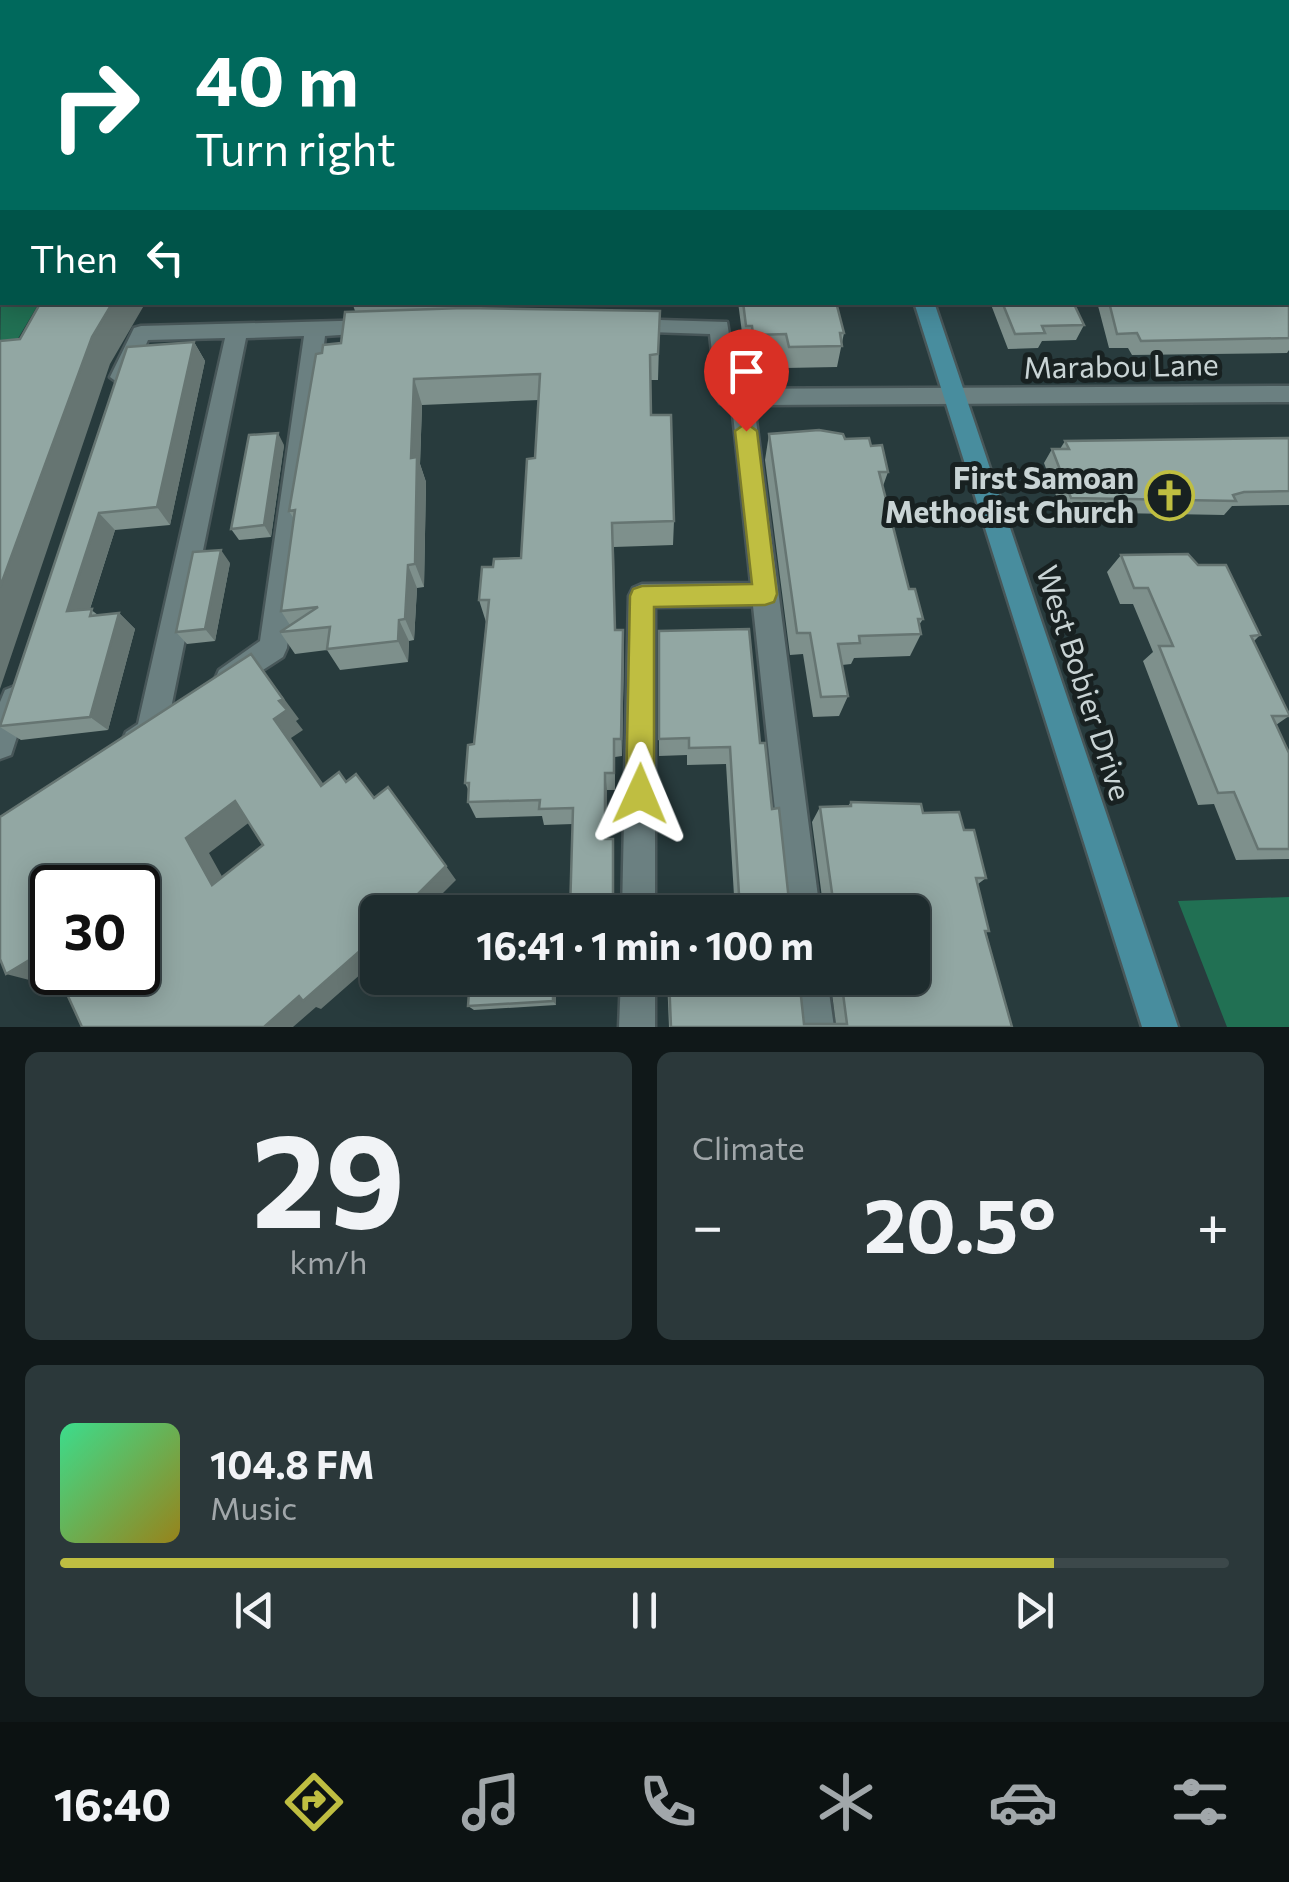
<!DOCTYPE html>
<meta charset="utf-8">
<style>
body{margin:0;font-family:Commissioner,sans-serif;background:#2b383a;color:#f1f3f6;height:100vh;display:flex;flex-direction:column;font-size:38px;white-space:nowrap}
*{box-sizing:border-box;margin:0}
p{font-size:32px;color:#a1a7aa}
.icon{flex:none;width:55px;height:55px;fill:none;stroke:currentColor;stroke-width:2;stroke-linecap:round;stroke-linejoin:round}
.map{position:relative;height:1027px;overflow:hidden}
.sheet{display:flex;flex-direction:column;gap:25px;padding:25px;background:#101819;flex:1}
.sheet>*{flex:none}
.banner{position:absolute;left:0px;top:0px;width:1290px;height:305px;box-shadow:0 5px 25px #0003,0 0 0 2px #3c484a;background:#00695c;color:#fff;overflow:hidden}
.speed{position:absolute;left:30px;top:865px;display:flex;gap:20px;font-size:50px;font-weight:700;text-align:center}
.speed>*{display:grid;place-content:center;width:130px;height:130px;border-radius:50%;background:#1e2c2e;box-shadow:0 5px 25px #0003,0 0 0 2px #3c484a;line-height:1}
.speed .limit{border:5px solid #111;border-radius:15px;background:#fff;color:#111}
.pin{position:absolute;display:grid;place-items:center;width:85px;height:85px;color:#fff;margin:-102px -42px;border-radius:50% 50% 50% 0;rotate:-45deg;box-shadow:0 0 10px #0007}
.pin .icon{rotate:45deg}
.me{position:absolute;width:110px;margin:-55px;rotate:1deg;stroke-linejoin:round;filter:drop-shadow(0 0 8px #0008)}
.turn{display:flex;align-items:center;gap:35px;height:210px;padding:0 30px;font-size:45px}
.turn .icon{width:130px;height:130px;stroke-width:2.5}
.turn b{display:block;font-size:70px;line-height:85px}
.then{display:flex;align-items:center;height:95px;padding:0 30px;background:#0003;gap:20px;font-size:38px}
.big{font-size:75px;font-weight:700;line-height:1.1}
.sheet .card{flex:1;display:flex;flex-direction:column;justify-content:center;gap:15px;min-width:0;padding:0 35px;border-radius:15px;background:#2b383a}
.sheet .dial{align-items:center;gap:0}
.dial b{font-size:130px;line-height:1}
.song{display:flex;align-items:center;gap:30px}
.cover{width:120px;height:120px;border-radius:15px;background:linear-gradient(135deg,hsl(150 70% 55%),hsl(50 70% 35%))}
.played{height:10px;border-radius:5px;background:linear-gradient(90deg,#bfbe41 85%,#3c484a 85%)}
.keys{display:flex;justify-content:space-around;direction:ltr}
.heat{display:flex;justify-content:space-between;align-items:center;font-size:55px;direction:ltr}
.sheet .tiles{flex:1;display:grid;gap:25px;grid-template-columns:1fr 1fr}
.card:last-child{grid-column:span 2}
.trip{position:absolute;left:360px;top:895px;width:570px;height:100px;border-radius:15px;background:#1e2c2e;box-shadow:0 5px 25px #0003,0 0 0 2px #3c484a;font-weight:700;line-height:100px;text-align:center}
.tabs{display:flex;height:160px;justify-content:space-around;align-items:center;background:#0c1212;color:#a1a7aa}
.tabs .icon{width:70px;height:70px}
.tabs .active{color:#bfbe41}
.tabs b{font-size:45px;color:#f1f3f6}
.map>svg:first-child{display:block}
.green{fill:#217053}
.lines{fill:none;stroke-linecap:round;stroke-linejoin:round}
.service-casing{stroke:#485759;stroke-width:5}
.minor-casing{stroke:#485759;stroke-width:5}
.primary-casing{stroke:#485759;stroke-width:5}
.service{fill:#6b8081;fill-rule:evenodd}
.minor{fill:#6b8081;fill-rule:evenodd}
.primary{fill:#488d9e;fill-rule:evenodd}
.wall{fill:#7e908c}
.shaded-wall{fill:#667572}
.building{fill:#92a7a3;stroke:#667572;stroke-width:2.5;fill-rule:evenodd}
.route{fill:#bfbe41;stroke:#7c7c2a;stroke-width:2.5}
.labels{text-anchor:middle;stroke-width:10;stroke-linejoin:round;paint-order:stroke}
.street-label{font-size:30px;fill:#c9d4d5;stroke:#182121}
.poi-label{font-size:30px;font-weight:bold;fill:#c9d4d5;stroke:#182121;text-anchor:end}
</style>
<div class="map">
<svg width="1289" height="1027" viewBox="0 0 1289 1027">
<rect width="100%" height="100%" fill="#283b3d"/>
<path class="green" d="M2,198V302L39,303L0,369Z
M1289,897V1027H1227L1178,901Z"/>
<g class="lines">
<defs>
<path id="service" d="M531,0H549L545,2H530Z"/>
<path id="minor" d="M1026,0H1041L1042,2H1028Z
M1288,145H1289V155H1288Z
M627,319L727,322L738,389L1289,386V402L754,405L820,912H786L753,606L655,607V912H622L629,596L633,588L642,584L751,583L732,405L720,403L717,397L710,334L620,331L616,326L620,321Z
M377,320L384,322L388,327L384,332L325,336L287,648L283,657L229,692L219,688L215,679L219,670L260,641L304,336L246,338L166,733C160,746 150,751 137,756L126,752L122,742L126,732L138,724L225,338L148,340L129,383L121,385L110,377L134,328L141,326Z
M15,686L25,690L29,700L11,755L0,759V702L5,690Z
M621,978H655V1027H619Z
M793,978H827L834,1027H798Z"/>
<path id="primary" d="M828,0H842L843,2H829Z
M914,302H934L1178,1027H1142Z"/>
</defs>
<use href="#service" class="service-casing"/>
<use href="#minor" class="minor-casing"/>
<use href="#primary" class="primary-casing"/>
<use href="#service" class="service"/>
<use href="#minor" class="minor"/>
<use href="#primary" class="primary"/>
</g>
<path class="wall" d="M1289,192V350L1287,353L1132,355L1128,348H1109L1097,302H1288Z
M352,302H460V308L660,311L658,380H650L651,415L674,521L673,545L614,547L615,630L624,651L622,756L615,757V790H607V839H613L614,853V912H570L573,824L544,825L542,816L476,818L468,802L469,791L465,783L474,744L486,622L479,600L493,567L521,558L535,458L539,400L422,405L420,464L426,482L424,587L417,588L414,640L409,641L408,662L340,670L327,650L295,654L280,632L290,625L281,611L294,519L289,511L322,353L341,343L355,311Z
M738,302H836L844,333L837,367L785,368L783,356H750L749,347L744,348Z
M990,302H1073L1084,325L1076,340L1042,341L1038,348L1008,349Z
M194,342L205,361L170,525L115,530L90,609L98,615L119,613L135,629L108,730L21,740L0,727L127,347Z
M769,434L871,446L888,472L883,486L909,589L923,619L919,625L921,634L910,656L854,658L851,664L842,665L848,696L839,716L813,717L803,654L790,655L765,460Z
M1289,438V505L1232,506L1224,515L1062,512L1044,463L1052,449H1060L1065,441Z
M284,445L271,537L239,540L231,529Z
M1121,555L1260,635L1254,641L1289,716L1276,725L1289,753V859L1236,860L1214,804L1198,805L1143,661L1153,652L1133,604H1120L1107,572Z
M230,563L215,641L187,644L176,632Z
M659,631L760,743L789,901L793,905H823L812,822L820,807L848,806L851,802L923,813L964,830L986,878L978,884L989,931L986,932L1012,1027H669L667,978H799L804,1024H836L830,978H912L735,912L726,764L687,765V755L659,756Z
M556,978V1005L474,1010L468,1006Z"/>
<path class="shaded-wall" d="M59,0H74V2H60Z
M2,84V108L0,111V87Z
M113,302H146L110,364L0,689V587L92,337Z
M194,342L205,361L170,525L157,507Z
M414,379L422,405L420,464L426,482L424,587L415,564L411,458Z
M278,433L284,445L271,537L264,525Z
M99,513L115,530L84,627L67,611Z
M221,550L230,563L215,641L205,629Z
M408,565L417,588L414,640L405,619Z
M119,613L135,629L108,730L90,717Z
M399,620L409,641L408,662L398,641Z
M623,630L624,651L622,756L621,739Z
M251,654L299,719L296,721L303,730L291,738L337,803L321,786L274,719L279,701Z
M605,773L607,790V853L605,839Z
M235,801L255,818L209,853L234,898L212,885L186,838Z
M613,839L614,853V912H613Z
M446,866L456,880L424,912H400Z
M378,935V959L321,1009L316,1007L293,1027H264L299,996Z
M46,950L52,952V972H58L41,983L6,974Z
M553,978H556V1005L553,1001Z"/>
<path class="building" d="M0,0H59L60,2H2V84L0,87Z
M441,0H481L480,2H441Z
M907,0H967L968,2H908Z
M1235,0H1286L1287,2H1235Z
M1288,3L1289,5V103H1288Z
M1288,192H1289V338L1141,341L1137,333L1117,334L1109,302H1288Z
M41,302H113L92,337L0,587V341L20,339Z
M743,302H836L844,333H840L842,346L789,347L786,334L753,335L752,326H746Z
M1002,302H1073L1084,325L1042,326L1045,333L1015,334Z
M464,308L660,311L658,354L650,355L651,415H671L674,521L612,523L615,630H623L621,739H614V773H605V839H613V912H570L573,808L539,809L540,800L468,802L469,783H465L468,745L474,744L489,600H479L482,567H493L494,559L521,558L527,459L535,458L540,374L414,379L411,458L417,457L415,564L408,565L405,619L399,620L398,641L327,649L330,627L280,632L318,607L281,611L295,510L289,511L316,354L322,353L323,345L341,343L345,312Z
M194,342L157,507L99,513L67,611L92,609L90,616L119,613L90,717L0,726L127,347Z
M819,430L843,434L845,439L869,438L871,446L882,445L888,472H879L909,589H915L923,619H918L921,634L859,636L860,643L838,644L848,696L821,697L810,633H797L769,434Z
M278,433L264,525L231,529L249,435Z
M1289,438V491L1244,492L1233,495L1236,501L1071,498L1052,449H1069L1065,441Z
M221,550L205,629L176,632L193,552Z
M1188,554L1198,565H1226L1260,635L1251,636L1289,714V716H1272L1289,753V849H1258L1234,792L1218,793L1159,646H1173L1148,588H1134L1121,555Z
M749,629L760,743H765L772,809L779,808L789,901L793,905H829L833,900L820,807L851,806V802L921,804L923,813L959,812L964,830H974L986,878H976L989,931H985L1012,1027H671L669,978H799L804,1024H847L841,978H912V912H719L740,911L730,747L689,748V738L659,739V631Z
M251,654L283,699L279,701L287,710L274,719L321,786L339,772L346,782L356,774L374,798L388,787L446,866L400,912H378V935L303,1001L299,996L264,1027H82L57,972H138V888H52V963L46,950L6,974L0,959V817ZM235,801L263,845L212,885L186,838Z
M470,978H553V1001L468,1006Z"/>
<path class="route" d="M746,423L757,431L777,594L774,602L765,605L654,607V794L650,804L640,808L630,804L626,794L630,596L633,589L642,586L752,584L735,431Z"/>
<defs>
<symbol id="church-ring" viewBox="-11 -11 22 22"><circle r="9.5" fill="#182121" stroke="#bfbe41" stroke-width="1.5"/><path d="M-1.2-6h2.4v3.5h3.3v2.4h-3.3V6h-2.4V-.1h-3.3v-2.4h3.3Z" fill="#bfbe41"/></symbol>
</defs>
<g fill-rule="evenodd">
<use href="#church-ring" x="1142" y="468" width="55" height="55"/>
</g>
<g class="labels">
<g class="street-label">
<text transform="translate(1121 367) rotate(-1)" y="10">Marabou Lane</text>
<text transform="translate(1083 683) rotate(72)" y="10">West Bobier Drive</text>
</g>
<g class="poi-label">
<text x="1134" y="489">First Samoan<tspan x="1134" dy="34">Methodist Church</tspan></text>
</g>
</g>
</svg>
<div class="speed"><div class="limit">30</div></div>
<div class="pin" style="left:746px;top:431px;background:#d93025"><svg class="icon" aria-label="arrive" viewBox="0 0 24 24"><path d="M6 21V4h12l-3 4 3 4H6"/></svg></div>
<svg class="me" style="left:640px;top:794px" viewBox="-20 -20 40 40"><path d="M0-17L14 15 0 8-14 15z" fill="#bfbe41" stroke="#fff" stroke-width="4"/></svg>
<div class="trip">16:41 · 1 min · 100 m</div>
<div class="banner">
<div class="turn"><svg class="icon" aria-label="right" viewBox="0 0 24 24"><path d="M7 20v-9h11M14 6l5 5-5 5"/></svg><div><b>40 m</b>Turn right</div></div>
<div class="then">Then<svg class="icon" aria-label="left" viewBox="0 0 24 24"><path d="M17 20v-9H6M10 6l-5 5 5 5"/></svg></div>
</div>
</div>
<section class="sheet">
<div class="tiles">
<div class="card dial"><b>29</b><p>km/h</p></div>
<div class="card"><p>Climate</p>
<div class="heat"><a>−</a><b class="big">20.5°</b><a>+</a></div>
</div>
<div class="card">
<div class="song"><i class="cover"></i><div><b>104.8 FM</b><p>Music</p></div></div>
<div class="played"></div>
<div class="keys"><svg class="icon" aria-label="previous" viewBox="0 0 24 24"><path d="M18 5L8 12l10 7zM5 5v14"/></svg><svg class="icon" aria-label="pause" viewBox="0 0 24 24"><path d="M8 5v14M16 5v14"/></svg><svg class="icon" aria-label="next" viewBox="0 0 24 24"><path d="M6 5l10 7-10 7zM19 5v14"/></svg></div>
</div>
</div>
</section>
<nav class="tabs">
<b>16:40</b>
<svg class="icon active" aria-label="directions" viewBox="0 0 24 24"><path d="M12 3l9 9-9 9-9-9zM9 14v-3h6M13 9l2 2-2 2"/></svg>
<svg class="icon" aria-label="music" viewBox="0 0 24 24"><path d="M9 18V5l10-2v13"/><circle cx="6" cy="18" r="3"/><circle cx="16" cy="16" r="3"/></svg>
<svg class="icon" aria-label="phone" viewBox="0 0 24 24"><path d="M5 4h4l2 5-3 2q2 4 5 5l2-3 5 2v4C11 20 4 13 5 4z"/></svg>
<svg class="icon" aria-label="climate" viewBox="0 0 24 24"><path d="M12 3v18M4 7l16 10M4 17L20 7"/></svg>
<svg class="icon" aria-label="car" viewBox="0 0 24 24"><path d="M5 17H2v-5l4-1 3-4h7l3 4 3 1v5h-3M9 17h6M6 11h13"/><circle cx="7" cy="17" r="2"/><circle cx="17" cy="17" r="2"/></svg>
<svg class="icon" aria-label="filters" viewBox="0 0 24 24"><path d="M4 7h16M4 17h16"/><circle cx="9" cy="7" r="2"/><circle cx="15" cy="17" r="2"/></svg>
</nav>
